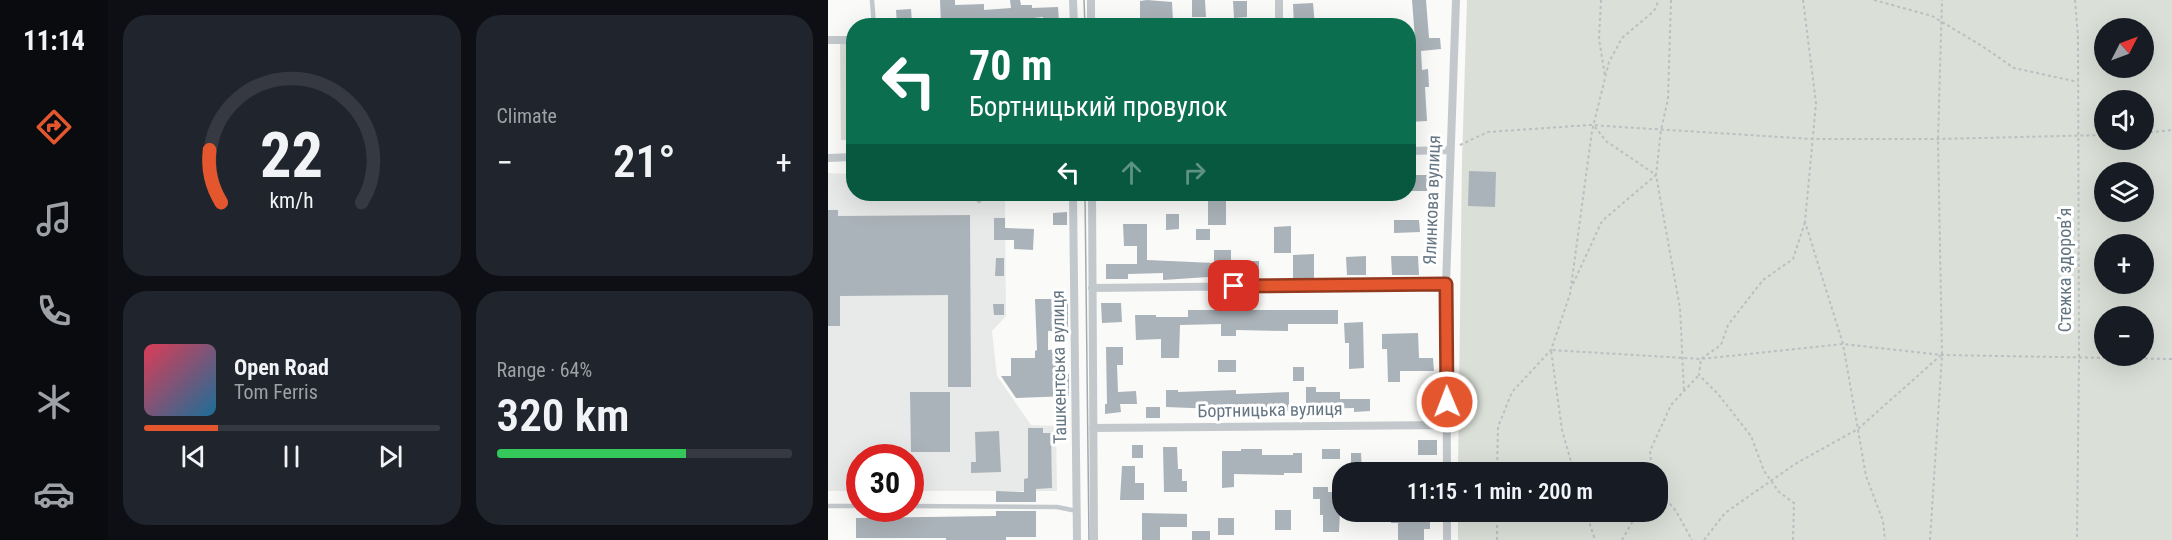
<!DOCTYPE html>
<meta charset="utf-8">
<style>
body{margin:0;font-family:"Roboto Condensed",sans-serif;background:#20242c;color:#f1f3f6;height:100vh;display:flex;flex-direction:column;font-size:22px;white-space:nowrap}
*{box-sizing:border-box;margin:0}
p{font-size:20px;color:#9ea1a6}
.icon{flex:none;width:33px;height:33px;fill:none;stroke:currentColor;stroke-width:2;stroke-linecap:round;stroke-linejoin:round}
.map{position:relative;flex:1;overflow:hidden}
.details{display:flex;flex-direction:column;gap:15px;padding:15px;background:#0d0f14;width:720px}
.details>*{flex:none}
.top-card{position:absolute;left:18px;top:18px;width:570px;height:183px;border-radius:24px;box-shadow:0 6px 24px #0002;background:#0b6e4f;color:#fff;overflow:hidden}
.needle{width:39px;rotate:48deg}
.controls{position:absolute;left:1266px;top:18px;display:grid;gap:12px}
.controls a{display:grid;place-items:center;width:60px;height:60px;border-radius:50%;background:#171b24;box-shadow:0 6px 24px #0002;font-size:30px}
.speed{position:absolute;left:18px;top:444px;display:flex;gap:12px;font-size:30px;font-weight:700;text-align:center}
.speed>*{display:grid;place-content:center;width:78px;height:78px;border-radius:50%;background:#171b24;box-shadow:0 6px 24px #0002;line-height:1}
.speed .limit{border:9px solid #d22;background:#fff;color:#111}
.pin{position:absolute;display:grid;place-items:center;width:51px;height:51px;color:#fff;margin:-26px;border-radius:12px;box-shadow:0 3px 9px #0006}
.me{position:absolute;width:66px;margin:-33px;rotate:359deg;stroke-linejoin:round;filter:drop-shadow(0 0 4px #0008)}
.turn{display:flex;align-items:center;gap:21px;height:126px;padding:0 24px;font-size:27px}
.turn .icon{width:78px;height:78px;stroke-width:2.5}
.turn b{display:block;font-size:42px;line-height:51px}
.lanes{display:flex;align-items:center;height:57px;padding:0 24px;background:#0003;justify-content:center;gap:30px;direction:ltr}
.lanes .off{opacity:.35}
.big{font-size:45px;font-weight:600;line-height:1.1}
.details .card{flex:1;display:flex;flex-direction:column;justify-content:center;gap:9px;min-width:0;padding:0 21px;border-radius:24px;background:#20242c}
.details .dial{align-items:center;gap:0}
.dial svg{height:156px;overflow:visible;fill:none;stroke:#363941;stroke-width:7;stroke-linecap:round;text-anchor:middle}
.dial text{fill:#f1f3f6;stroke:none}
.song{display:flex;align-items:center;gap:18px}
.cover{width:72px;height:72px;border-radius:9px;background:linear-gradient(135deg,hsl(350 70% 55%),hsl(200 70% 35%))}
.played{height:6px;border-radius:3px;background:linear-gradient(90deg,#e4572e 25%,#363941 25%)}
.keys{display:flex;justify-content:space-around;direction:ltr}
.heat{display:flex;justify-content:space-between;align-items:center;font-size:33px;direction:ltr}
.charge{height:9px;border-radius:4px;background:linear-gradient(90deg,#34c759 64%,#363941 0)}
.details .tiles{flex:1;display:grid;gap:15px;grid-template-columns:repeat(2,1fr)}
.trip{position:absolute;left:504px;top:462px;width:336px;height:60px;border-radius:24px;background:#171b24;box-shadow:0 6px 24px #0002;font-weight:600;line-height:60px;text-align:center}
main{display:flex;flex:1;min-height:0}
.tabs{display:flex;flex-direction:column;width:108px;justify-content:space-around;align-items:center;background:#090b0e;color:#9ea1a6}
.tabs .icon{width:42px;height:42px}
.tabs .on{color:#e4572e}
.tabs b{font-size:27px;color:#f1f3f6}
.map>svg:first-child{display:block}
.built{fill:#e8e9e9}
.green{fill:#dadfd7;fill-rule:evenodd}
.building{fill:#aab3b9}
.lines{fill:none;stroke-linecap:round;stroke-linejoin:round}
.path{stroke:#bbbfc2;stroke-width:2;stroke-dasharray:3 3;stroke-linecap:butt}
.lane{stroke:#c3c8cc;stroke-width:4.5}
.street{stroke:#c3c8cc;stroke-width:8}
.tram{stroke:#a2aab0;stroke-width:1.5}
.route-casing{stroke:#94391e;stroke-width:15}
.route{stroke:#e4572e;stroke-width:10}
.labels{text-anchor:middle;stroke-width:6;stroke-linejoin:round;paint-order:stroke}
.street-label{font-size:18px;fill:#657683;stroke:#fff}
</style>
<main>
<nav class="tabs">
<b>11:14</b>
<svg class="icon on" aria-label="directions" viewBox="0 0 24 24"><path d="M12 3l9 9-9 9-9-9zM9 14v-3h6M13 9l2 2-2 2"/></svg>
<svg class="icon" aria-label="music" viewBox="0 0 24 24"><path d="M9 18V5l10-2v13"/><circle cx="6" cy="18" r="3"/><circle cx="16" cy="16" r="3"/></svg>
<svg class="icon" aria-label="phone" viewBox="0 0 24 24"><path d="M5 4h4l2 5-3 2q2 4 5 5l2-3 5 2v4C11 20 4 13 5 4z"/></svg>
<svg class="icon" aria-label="climate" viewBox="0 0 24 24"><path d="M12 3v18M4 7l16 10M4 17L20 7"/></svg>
<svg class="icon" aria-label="car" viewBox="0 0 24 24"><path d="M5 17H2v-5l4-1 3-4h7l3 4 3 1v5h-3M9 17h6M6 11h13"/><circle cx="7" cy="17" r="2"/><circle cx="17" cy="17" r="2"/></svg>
</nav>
<section class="details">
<div class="tiles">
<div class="card dial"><svg viewBox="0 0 100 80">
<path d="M14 69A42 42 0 1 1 86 69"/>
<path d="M14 69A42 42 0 0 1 8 42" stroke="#e4572e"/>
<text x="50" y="56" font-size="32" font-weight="700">22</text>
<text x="50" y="72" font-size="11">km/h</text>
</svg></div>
<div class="card"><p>Climate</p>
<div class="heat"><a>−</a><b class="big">21°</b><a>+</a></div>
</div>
<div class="card">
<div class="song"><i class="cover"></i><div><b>Open Road</b><p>Tom Ferris</p></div></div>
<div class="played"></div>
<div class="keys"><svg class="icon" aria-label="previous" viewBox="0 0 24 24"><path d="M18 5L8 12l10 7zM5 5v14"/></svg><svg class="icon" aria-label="pause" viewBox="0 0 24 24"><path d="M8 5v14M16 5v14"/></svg><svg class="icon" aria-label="next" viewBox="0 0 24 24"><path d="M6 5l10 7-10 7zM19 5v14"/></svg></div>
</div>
<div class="card"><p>Range · 64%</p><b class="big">320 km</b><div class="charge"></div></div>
</div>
</section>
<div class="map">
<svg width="1344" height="540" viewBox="0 0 1344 540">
<rect width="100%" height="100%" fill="#fafaf8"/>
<path class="built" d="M0,173L25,174L26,194H177L178,316L164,331L169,376L203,425L228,426L229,491H83L82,458H32L31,491H0Z"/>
<path class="green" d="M639,0H1344V540H630V512H830V472H630L634,161ZM1276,28H1316V68H1276ZM1276,100H1316V140H1276ZM1276,172H1316V212H1276ZM1276,244H1316V284H1276ZM1276,316H1316V356H1276Z
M12,42H25V140H13Z"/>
<path class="building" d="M112,0H127V5L156,4V10L183,8L182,0H192L193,5H204V8L230,7L231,21L215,22V17L196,19V22L113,26Z
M319,0L344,2L345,21H312V1Z
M364,0H377L378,17H364Z
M584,0H598L601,38H612L613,49L593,51L594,70L600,69L601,87H597L599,121L580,122V70H584L582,39H587Z
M405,1H419V17L406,18Z
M485,3L487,26H466L465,4Z
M83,9L84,23L69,24L68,10Z
M641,171L668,172L667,207L640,206Z
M582,175H599V191H582Z
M380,194H398V225H380Z
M0,210H10V216L142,215L143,387H120V295L12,296V326H0Z
M239,212V225H225V213Z
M338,214H351V229L338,230Z
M166,218H177V228L206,229L205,250L186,249V240H166Z
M566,220H591L592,232L566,233Z
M295,224H319V260L386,263V250H403V261H431V277H380L335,280V273L300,274V279H278V264H309V246H296Z
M463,226V253H446V227Z
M368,229H382V240H368Z
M486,254V278H465V255Z
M538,256V275H519L518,257Z
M563,256H590L591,275H564Z
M168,258H176V276H167Z
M207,299H240V331H220V350L232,349L233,374H241V396L188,398L173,376H183V358H207V351L209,350Z
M273,303H293L294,322L274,323Z
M165,304H176V315H166Z
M393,306H408V310H510V324H460V331L408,330V336H393V324L352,325L351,358H333V339L308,340L307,315H328V317H360V310H393Z
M535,322L536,368L521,369V343H517L516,323Z
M590,333L591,358H605L606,371H572V382H560L559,349H554V334Z
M278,347H295V365H289L290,392L308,391L309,404H292L293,412L277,414V404H279Z
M390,360H408V372H390Z
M465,367H476V381H465Z
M478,387H488V392H512V399H542V411L526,412V408L478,409Z
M338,390H350V392L408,390V394L461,392V411L408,410V415H389V409L338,407Z
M82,392H122V452H83Z
M318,407H332V418H318Z
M200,428H215V433H223L224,488L208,489V502H168V491L196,492V479L200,478Z
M171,431L173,472L143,473V462H148L147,432Z
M590,440H609V455H590Z
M304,445H315V458H304Z
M335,447H349L350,469H354V481H359V492H336Z
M413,449H434V455H465V453H474V473H456V475L406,474V487L394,488V451H413Z
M494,449H512V459H494Z
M523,453H533L534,472H523Z
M555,463H571V472H555Z
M294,466H307V483H316V500H292Z
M485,487H500V492H513L511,532H495V515H492V499H485Z
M447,510H463V530H447Z
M168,511H208V537H178V540H118V538H28V518L168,516Z
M563,512H583V517H602V529H596V540H570V523H563Z
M314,513L359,514V527H332V540H314Z
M390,518H406V535H390Z
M364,531H382V540H364Z"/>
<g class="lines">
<path class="path" d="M773,0L771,39L777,76
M843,0L840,99L833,130L828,175L852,308L856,390
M975,0L988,103L977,222L1015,344L1038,476L1055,521L1057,540
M1046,0L1104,16L1154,46L1186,68L1250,82
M1247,0L1250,37L1251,358L1249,540
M1316,133L1344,130
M632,145L660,132L762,125L984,139H1110L1276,135
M745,284L774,221L828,175L778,141L767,127
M669,472L670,427L684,392L723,350L742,294L764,131L781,62L794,38L826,11L831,0
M746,472L734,430L723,350L873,359L1015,344L1114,355L1344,359
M824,472L822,451L843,405L871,375
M830,490L848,511L864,540
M758,512L767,540
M669,540V512
M794,540L810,512
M876,540L897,513L967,464L1030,429L1113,355
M965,540L966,503L951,492L936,471L923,436L890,394L871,375L873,359L893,345L900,325L935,280L965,259L977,222
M1102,540L1114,355L1110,139L1114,0"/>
<path class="lane" d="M44,0L46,26
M151,201L156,194
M0,506H32
M82,506L229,507L249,511"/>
<path class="street" d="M245,0L246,26
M263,0V26
M451,0V26
M0,40H26
M580,151L621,150
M0,158L26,157
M245,194L249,540
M264,194L266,540
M264,288L618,284
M265,428L619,425
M619,472L618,284L628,0
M619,512V540"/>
<path class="tram" d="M256,0L257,26
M257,194L261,540"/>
</g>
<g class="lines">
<defs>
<path id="route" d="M406,286L618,284L619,402"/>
</defs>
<use href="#route" class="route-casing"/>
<use href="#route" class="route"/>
</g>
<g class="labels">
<g class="street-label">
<text transform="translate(604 200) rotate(-88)" y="6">Ялинкова вулиця</text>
<text transform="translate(1237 270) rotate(-90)" y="6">Стежка здоров’я</text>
<text transform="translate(231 367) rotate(-91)" y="6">Ташкентська вулиця</text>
<text transform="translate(442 410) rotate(-1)" y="6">Бортницька вулиця</text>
</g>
</g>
</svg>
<div class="controls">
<a><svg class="needle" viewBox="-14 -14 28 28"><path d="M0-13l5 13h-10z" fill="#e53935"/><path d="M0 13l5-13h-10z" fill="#9ea1a6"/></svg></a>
<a><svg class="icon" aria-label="sound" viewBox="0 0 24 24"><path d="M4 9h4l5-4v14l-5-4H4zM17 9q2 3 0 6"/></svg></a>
<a><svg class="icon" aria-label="layers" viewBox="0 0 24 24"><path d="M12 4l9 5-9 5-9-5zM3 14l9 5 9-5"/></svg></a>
<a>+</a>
<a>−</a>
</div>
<div class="speed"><div class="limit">30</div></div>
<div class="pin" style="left:406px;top:286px;background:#d93025"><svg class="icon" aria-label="arrive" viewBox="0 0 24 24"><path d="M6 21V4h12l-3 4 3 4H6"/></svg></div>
<svg class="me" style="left:619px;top:402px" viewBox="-20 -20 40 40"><circle r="17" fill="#e4572e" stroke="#fff" stroke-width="3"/><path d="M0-11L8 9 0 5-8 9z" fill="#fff"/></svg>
<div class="trip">11:15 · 1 min · 200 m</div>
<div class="top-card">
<div class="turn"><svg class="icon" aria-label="left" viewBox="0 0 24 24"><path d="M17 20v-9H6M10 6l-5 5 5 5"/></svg><div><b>70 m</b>Бортницький провулок</div></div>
<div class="lanes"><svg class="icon" aria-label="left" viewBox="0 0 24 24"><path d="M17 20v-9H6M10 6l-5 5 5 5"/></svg><svg class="icon off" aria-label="ahead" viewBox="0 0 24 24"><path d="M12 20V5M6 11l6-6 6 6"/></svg><svg class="icon off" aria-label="right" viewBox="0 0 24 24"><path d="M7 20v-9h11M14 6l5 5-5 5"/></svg></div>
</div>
</div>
</main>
